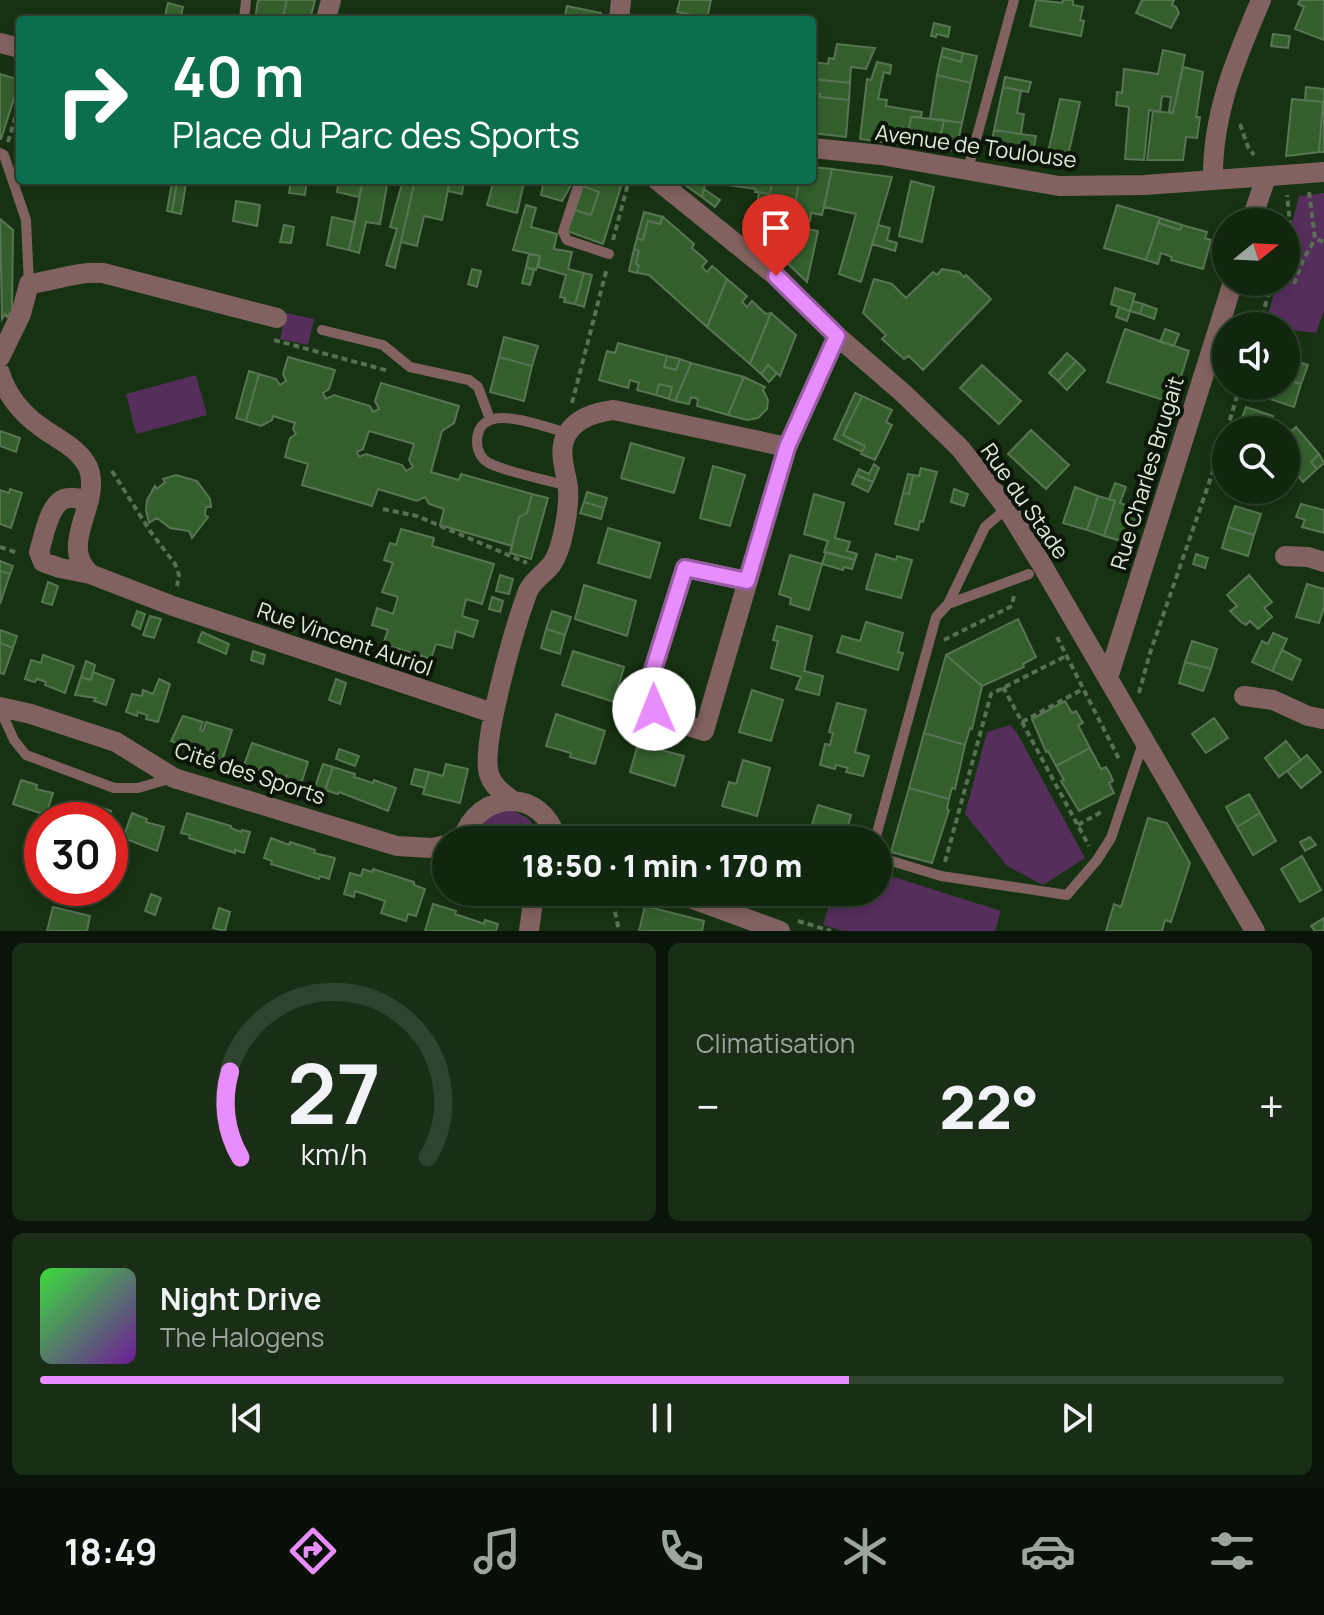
<!DOCTYPE html>
<html lang="fr">
<meta charset="utf-8">
<style>
body{margin:0;font-family:Manrope,sans-serif;background:#1a2e17;color:#f1f3f6;height:100vh;display:flex;flex-direction:column;font-size:30px;white-space:nowrap}
*{box-sizing:border-box;margin:0}
p{font-size:26px;color:#9ca59e}
.icon{flex:none;width:44px;height:44px;fill:none;stroke:currentColor;stroke-width:2;stroke-linecap:round;stroke-linejoin:round}
.map{position:relative;height:931px;overflow:hidden}
.drawer{display:flex;flex-direction:column;gap:12px;padding:12px;background:#091508;flex:1}
.drawer>*{flex:none}
.hud{position:absolute;left:16px;top:16px;width:800px;height:168px;border-radius:8px;box-shadow:0 4px 12px #0003,0 0 0 2px #30432e;background:#0b6e4f;color:#fff;overflow:hidden}
.needle{width:52px;rotate:72deg}
.buttons{position:absolute;left:1212px;top:208px;display:grid;gap:16px}
.buttons a{display:grid;place-items:center;width:88px;height:88px;border-radius:50%;background:#11260e;box-shadow:0 4px 12px #0003,0 0 0 2px #30432e;font-size:40px}
.speed{position:absolute;left:24px;top:802px;display:flex;gap:16px;font-size:40px;font-weight:700;text-align:center}
.speed>*{display:grid;place-content:center;width:104px;height:104px;border-radius:50%;background:#11260e;box-shadow:0 4px 12px #0003,0 0 0 2px #30432e;line-height:1}
.speed .limit{border:12px solid #d22;background:#fff;color:#111}
.pin{position:absolute;display:grid;place-items:center;width:68px;height:68px;color:#fff;margin:-82px -34px;border-radius:50% 50% 50% 0;rotate:-45deg;box-shadow:0 0 8px #0007}
.pin .icon{rotate:45deg}
.me{position:absolute;width:88px;margin:-44px;rotate:359deg;stroke-linejoin:round;filter:drop-shadow(0 0 6px #0008)}
.turn{display:flex;align-items:center;gap:28px;height:168px;padding:0 24px;font-size:36px}
.turn .icon{width:104px;height:104px;stroke-width:2.5}
.turn b{display:block;font-size:56px;line-height:68px}
.big{font-size:60px;font-weight:800;line-height:1.1}
.drawer .widget{flex:1;display:flex;flex-direction:column;justify-content:center;gap:12px;min-width:0;padding:0 28px;border-radius:12px;background:#1a2e17}
.drawer .dial{align-items:center;gap:0}
.dial svg{height:208px;overflow:visible;fill:none;stroke:#30432e;stroke-width:7;stroke-linecap:round;text-anchor:middle}
.dial text{fill:#f1f3f6;stroke:none}
.song{display:flex;align-items:center;gap:24px}
.cover{width:96px;height:96px;border-radius:12px;background:linear-gradient(135deg,hsl(120 70% 55%),hsl(280 70% 35%))}
.played{height:8px;border-radius:4px;background:linear-gradient(90deg,#ea8dfc 65%,#30432e 65%)}
.keys{display:flex;justify-content:space-around;direction:ltr}
.heat{display:flex;justify-content:space-between;align-items:center;font-size:44px;direction:ltr}
.drawer .tiles{flex:1;display:grid;gap:12px;grid-template-columns:1fr 1fr}
.widget:last-child{grid-column:span 2}
.trip{position:absolute;left:432px;top:826px;width:460px;height:80px;border-radius:40px;background:#11260e;box-shadow:0 4px 12px #0003,0 0 0 2px #30432e;font-weight:800;line-height:80px;text-align:center}
.menu{display:flex;height:128px;justify-content:space-around;align-items:center;background:#070f06;color:#9ca59e}
.menu .icon{width:56px;height:56px}
.menu .active{color:#ea8dfc}
.menu b{font-size:36px;color:#f1f3f6}
.map>svg:first-child{display:block}
.green{fill:#552e5c}
.building{fill:#345f2d;stroke:#577552;stroke-width:2;fill-rule:evenodd}
.lines{fill:none;stroke-linecap:round;stroke-linejoin:round}
.path{stroke:#586f53;stroke-width:4;stroke-dasharray:6 4;stroke-linecap:butt}
.service{stroke:#826261;stroke-width:10}
.minor{stroke:#826261;stroke-width:20}
.tertiary{stroke:#826261;stroke-width:20}
.route-casing{stroke:#985ca4;stroke-width:20}
.route{stroke:#ea8dfc;stroke-width:14}
.labels{text-anchor:middle;stroke-width:8;stroke-linejoin:round;paint-order:stroke}
.street-label{font-size:22px;fill:#dcecd8;stroke:#0b1609}
</style>
<div class="map">
<svg width="1324" height="931" viewBox="0 0 1324 931">
<rect width="100%" height="100%" fill="#173212"/>
<path class="green" d="M1324,193V311L1316,333L1286,329V326H1265L1277,282H1286V246L1299,196Z
M286,313L314,319L308,345L280,339Z
M196,375L207,415L136,434L126,394Z
M1010,725L1017,733L1085,858L1043,885L1007,866L965,814L987,732Z
M511,810L528,818L544,840H471V836L491,814Z
M878,872L1001,911L995,931H843L823,925L833,892H878Z"/>
<path class="building" d="M258,0H287L282,20H255Z
M287,0H315L310,20H282Z
M680,0H711L707,18L677,12Z
M1036,0L1062,3L1063,0H1073V5L1083,7L1080,20L1084,21L1081,36L1030,26Z
M1142,0H1174L1172,5L1176,7L1179,13L1171,28L1136,13Z
M1300,0H1324V40L1295,29L1304,7L1298,4Z
M168,3L183,7L180,20H164Z
M567,6L601,13L599,20H564Z
M934,23L950,27L948,37L937,34L936,37L931,36Z
M1273,34L1290,36L1288,48L1271,46Z
M837,44L875,48L866,69L851,67L850,83L812,79V62L828,64L829,58L834,59Z
M943,48L963,53L961,62L941,56Z
M1163,50L1185,55L1173,113L1169,112L1171,97L1162,96L1160,112L1149,110L1144,160L1125,159L1129,107L1116,105L1117,92L1122,93L1124,69L1158,74Z
M963,53L977,56L971,83L937,75L941,56L961,62Z
M877,62L891,65L890,74L884,72L878,99L887,100L886,106L922,112L921,117H911L906,145L860,139L867,79L871,80Z
M1183,67L1203,72L1196,117H1200L1197,138L1186,137L1183,160H1147L1153,111L1173,113Z
M0,74L20,80L1,139H0Z
M937,75L971,83L962,123L930,119Z
M1005,77L1031,82L1028,92L1003,87Z
M812,79L850,83L849,100L820,97V94L812,93Z
M1003,87L1021,91L1017,113L1024,114L1021,134L994,130Z
M1306,87L1324,89V152H1319L1323,102L1305,100Z
M812,93L820,94V97L849,100L846,137L812,133Z
M1060,99L1080,102L1068,156L1048,153Z
M1292,99L1323,102L1319,152L1286,156Z
M911,117L944,120L938,149L906,145Z
M944,120L962,123L956,151L938,149Z
M994,130L1036,136L1032,159L989,155Z
M812,167L832,169L822,215L811,213L810,221L793,218L799,180H812Z
M832,169L892,177L861,282L839,274L856,214L824,207Z
M291,180H307L305,195L289,193Z
M339,180H363L359,197L337,192Z
M363,180H388L380,224L366,222L359,253L349,250Z
M403,180H415L395,268L386,265L397,229L390,227Z
M415,180H450L442,220L424,216L417,246L401,242Z
M450,180H464L462,194L448,191Z
M494,180L524,183L517,213L487,205Z
M544,180L571,185L562,201L541,195Z
M585,180H623L603,244L567,231L575,210L591,215L599,192L583,186Z
M678,180H706L702,197Z
M706,180H772L770,194L755,192L756,189L706,182Z
M772,180H799L793,218L756,212L759,192L770,194Z
M911,181L934,187L922,242L899,236Z
M172,182L177,183L172,212L167,211Z
M177,183L186,184L181,214L172,212Z
M583,186L599,192L591,215L575,210Z
M704,189L720,200L715,207L702,197Z
M236,201L260,205L257,226L233,221Z
M526,205L536,208L531,227L557,234L554,249L572,252L568,269L584,273L575,304L564,302L565,298L560,297L566,275L538,267L540,256L513,250Z
M1117,205L1160,218L1146,260L1104,248Z
M644,212L663,217L660,224L648,221L643,240L637,238Z
M764,213L780,216V226L762,223Z
M332,217L355,222L349,250L327,245Z
M663,217L694,244L692,248L707,261L702,267L707,272L712,266L727,279L707,327L649,275L637,273L639,266L636,264L639,251L634,249L637,238L643,240L648,221L660,224Z
M1160,218L1182,225L1180,230L1158,223Z
M0,219L13,230L12,311L7,317L5,314L2,319Z
M1158,223L1180,230L1182,225L1207,232L1205,238L1211,240L1203,269L1171,260L1172,257L1161,253L1158,264L1146,260Z
M284,225L294,227L291,243L280,242Z
M878,225L890,228L887,240L897,243L895,251L872,244Z
M792,226L818,231L807,282L785,261Z
M634,249L639,251L636,264L639,266L637,273L629,271Z
M529,254L540,256L536,270L526,267Z
M526,267L534,270L530,285L522,283Z
M472,269L481,271L477,287L468,284Z
M942,269L959,272L964,277L966,275L991,299L923,370L909,356L904,359L882,339L886,335L863,313L874,279L892,284L906,298L933,272L937,275Z
M584,273L592,275L584,307L575,304Z
M727,279L747,296L742,302L747,307L752,301L766,314L771,313L750,364L707,327Z
M1115,288L1135,294L1130,311L1111,304Z
M1133,301L1143,304L1140,314L1130,311Z
M1143,304L1157,309L1154,319L1140,314Z
M1119,307L1130,311L1127,321L1116,317Z
M771,313L796,335L780,376L768,365L761,374L750,364Z
M1125,329L1189,351L1173,403L1107,382Z
M1165,329L1179,334L1174,346L1160,342Z
M504,337L538,346L532,366L499,357Z
M618,343L667,356L664,367L676,370L680,359L691,363L675,401L669,399L672,387L659,384L656,395L637,390L639,383L630,380L628,388L599,380L607,351L615,353Z
M1067,353L1076,361L1058,381L1049,373Z
M667,356L680,359L676,370L664,367Z
M288,357L335,370L329,389L323,393L326,399L334,395L370,406L373,412L379,409L375,401L381,383L459,406L454,423L442,431L431,472L459,480L461,474L532,494L527,513L519,517L512,546L440,525L444,509L429,504L425,497L417,501L378,489L372,506L302,485L308,464L285,457L290,438L296,434L293,429L295,423L273,416L272,420L261,426L246,421L259,374L276,379L280,385L286,381L283,374ZM369,431L414,444L409,460L413,467L406,471L402,465L366,454L359,457L357,452L363,449Z
M499,357L532,366L524,401L490,392Z
M1286,358L1308,365L1301,384L1286,380Z
M1076,361L1085,370L1067,390L1058,381Z
M691,363L744,377L728,415L697,406L698,399L691,397L689,404L675,401Z
M768,365L777,373L769,382L761,374Z
M982,365L1021,401L999,424L960,388Z
M249,371L259,374L246,421L236,418Z
M744,377L765,387L763,390L768,400L767,409L758,418L747,420L728,415Z
M1286,380L1301,384L1294,407L1270,399L1274,386H1286Z
M659,384L672,387L669,399L656,395Z
M855,393L862,396L843,435L865,446L862,452L834,439Z
M862,396L892,410L886,422L892,425L875,460L861,454L865,446L843,435Z
M1246,407L1273,416L1269,427L1242,418Z
M1296,427L1319,454L1311,462L1317,469L1303,482L1286,461V435Z
M1031,430L1069,465L1046,489L1008,454Z
M0,431L20,438L16,452L0,446Z
M631,443L684,458L674,493L621,478Z
M1319,454L1324,463L1317,469L1311,462Z
M874,464L879,468L873,482L856,475L859,469L869,474Z
M713,466L745,475L730,526L700,518Z
M921,468L937,472L923,522L920,521L918,530L895,524L903,493L909,494L913,475L919,476Z
M908,474L913,475L909,494L903,493Z
M176,475L197,481L210,499L211,507H206L205,515L208,517L192,538L189,531L170,528L157,518L149,523L146,510L147,500L155,486L157,489L165,482L163,479Z
M856,475L873,482L868,492L852,484Z
M1115,483L1126,487L1120,503L1134,508L1136,501L1141,503L1128,543L1104,536L1115,501L1109,499Z
M1075,487L1098,496L1087,530L1063,523Z
M10,489L22,493L11,528L0,524V490L9,493Z
M954,489L968,494L964,506L951,502Z
M587,492L607,498L604,508L584,502Z
M532,494L548,498L531,559L510,553L519,517L527,513Z
M814,494L844,503L835,538L850,542L847,551L857,554L855,560L824,552L828,541L804,534Z
M1098,496L1115,501L1104,536L1087,530Z
M584,502L604,508L601,519L580,513Z
M1301,504L1324,510V533L1302,527L1305,520L1296,517Z
M1235,506L1261,514L1254,535L1228,527Z
M1228,527L1254,535L1248,556L1222,548Z
M608,528L660,543L650,578L598,563Z
M401,529L434,538L432,546L494,564L482,604L466,599L462,616L478,621L473,637L456,631L452,648L436,644L431,659L383,644L388,630L372,625L377,608L393,614L398,597L382,592L393,563L384,560L390,543L396,545Z
M826,552L855,560L852,569L844,567L843,570L822,564Z
M876,554L896,560L897,556L912,560L901,598L866,589Z
M1196,554L1208,558L1205,568L1193,564Z
M790,555L822,564L809,610L790,604L791,598L779,594Z
M0,561L13,566L10,574L0,571Z
M0,571L10,574L0,604Z
M500,575L513,579L509,594L496,591Z
M1249,575L1272,602L1264,608L1272,617L1258,629L1250,621L1246,625L1241,622L1230,611L1237,606L1227,595Z
M48,582L58,586L52,605L42,602Z
M1307,584L1324,589V607L1319,623L1296,617Z
M584,585L636,601L627,636L575,619Z
M492,597L503,601L500,612L489,609Z
M137,611L145,614L140,629L132,625Z
M552,611L571,617L565,635L546,629Z
M150,616L161,619L154,638L143,635Z
M1018,619L1036,657L1023,664L1024,667L982,686L946,655Z
M866,622L903,633L898,652L903,653L898,670L837,652L842,636L860,641Z
M777,626L812,636L804,671L823,676L819,695L796,689L801,677L771,668L778,641L773,640Z
M546,629L565,635L560,654L541,648Z
M0,630L17,636L13,648L0,643Z
M202,632L229,644L226,654L198,642Z
M1273,633L1287,639L1272,671L1252,662L1262,641L1268,644Z
M1192,641L1217,649L1211,669L1185,662Z
M0,643L13,648L4,674L0,673Z
M1282,650L1301,660L1292,680L1272,671Z
M253,651L265,655L263,664L251,660Z
M573,651L624,667L614,702L562,685Z
M43,655L74,666L65,693L45,685L46,682L37,679L35,682L25,679L31,660L41,663Z
M946,655L982,686L972,729L970,728L965,745L924,733Z
M86,661L95,665L91,680L81,677Z
M1185,662L1211,669L1203,691L1179,683Z
M93,672L114,680L106,705L94,701L96,698L75,695L81,677L91,680Z
M159,679L170,684L158,722L146,719L147,715L138,712L137,716L126,712L132,694L142,696L143,690L153,694Z
M336,679L346,683L340,704L329,700Z
M752,690L783,700L771,741L739,732Z
M1065,701L1072,713L1076,711L1083,723L1078,725L1090,748L1056,766L1048,751L1046,752L1032,719Z
M837,703L866,710L855,752L869,756L863,776L846,772L848,768L836,765L835,769L820,765L825,744L830,745L833,733L829,732Z
M556,714L605,731L595,764L570,757L571,753L546,746Z
M183,716L203,722L200,730L203,731L206,722L232,730L222,761L171,741Z
M1214,718L1228,738L1206,753L1192,734Z
M924,733L965,745L955,789L952,788L949,799L909,788Z
M1286,741L1301,760L1279,777L1265,758Z
M252,743L308,762L301,784L285,779L286,776L282,778L261,768L260,771L244,765Z
M638,744L684,756L675,786L630,772Z
M1090,748L1101,769L1106,767L1110,774L1113,781L1109,783L1114,793L1079,811L1061,781L1064,780L1056,766Z
M339,749L359,756L355,766L336,759Z
M1307,755L1321,772L1301,788L1287,771Z
M743,760L770,768L757,816L722,806L729,782L736,784Z
M323,764L333,767L325,790L315,787Z
M446,764L468,769L460,803L423,794L429,772L443,776Z
M333,767L355,774L354,777L373,783L374,780L396,788L388,811L339,792L338,794L325,790Z
M415,769L429,772L425,788L411,784Z
M21,780L37,785L36,789L53,793L46,815L13,804Z
M909,788L949,799L947,809L949,810L932,863L891,852Z
M1249,794L1260,813L1237,827L1226,807Z
M77,802L94,809L95,805L111,811L108,820H71Z
M818,805L851,815L844,840H831L809,834Z
M132,813L147,819L146,822L164,827L157,851L123,838Z
M187,813L231,826V828L241,832L242,830L250,832L244,853L235,850V853L189,838L190,835L181,833Z
M1260,813L1276,841L1253,855L1237,827Z
M1148,818L1167,823L1190,863L1171,922L1165,920L1162,931H1106L1114,904L1121,907Z
M1310,837L1316,845L1305,851L1300,842Z
M271,838L289,845L290,842L315,850L314,853L335,858L329,879L320,876L319,879L271,864L272,861L264,858Z
M1302,856L1321,890L1300,902L1281,869Z
M363,869L372,872L373,869L414,882V885L425,889L416,916L408,914L406,921L381,913L385,901L355,891L354,897L344,894L350,873L361,876Z
M151,894L161,898L155,915L145,911Z
M433,904L456,911L455,914L473,920L484,924L485,920L498,924L496,931H425Z
M645,906L704,921L702,931H639Z
M53,907L90,916L87,931H47Z
M219,908L230,912L225,931L213,928Z
M1324,918V931H1315L1311,926Z"/>
<g class="lines">
<path class="path" d="M1240,124L1248,147L1254,155
M8,142L20,102
M1309,192L1315,239L1324,242
M1286,236L1290,223L1287,195
M613,240L629,180
M1294,284L1303,260L1315,239
M1259,326L1272,282
M274,340L389,371
M572,403L607,268
M1227,430L1240,386
M112,471L150,531L175,564L179,575L177,586
M383,509L417,516L527,563
M0,547L18,553
M1057,637L1120,761
M944,640L1012,606L1014,595
M1003,687L1022,722L1083,689
M1139,693L1150,653L1226,434
M1022,722L1089,846
M1078,825L1103,811
M945,862L991,694L1066,656
M611,892L619,931
M798,921L831,931"/>
<path class="service" d="M244,20L246,0
M0,153L4,155L26,220L29,284
M968,169L1014,0
M580,180L563,232L567,240L609,254
M322,330L383,345L410,367L469,380L478,387L490,419
M567,433C543,427 477,398 477,442C477,450 481,459 489,463C506,472 547,480 568,486
M948,604L1029,574
M0,709L14,740L26,755L114,788H138L172,778
M875,840L936,617L948,604L985,527L1007,508
M878,857L941,876L1067,895L1097,860L1111,838L1143,743"/>
<path class="minor" d="M327,15L331,0
M619,20L621,0
M0,43L20,48
M1213,179C1212,114 1236,58 1261,0
M657,180L776,276L837,336L903,393L960,448L1007,508L1042,565L1255,931
M1251,222L1266,177
M0,357L21,314L29,284C54,281 77,271 103,273L277,318
M0,373C6,394 22,414 41,427C58,440 78,447 88,467C103,503 57,544 90,574
M89,501C83,500 75,497 69,498C49,499 44,537 39,552L43,562L60,568L90,574L173,606L493,713
M1285,556L1308,557L1324,562
M747,581L685,568L647,689L654,709L667,719L704,731L787,447L837,336
M1108,678L1233,282
M1244,696L1273,700L1308,716L1323,719
M0,707L31,714L116,742L174,778L397,846L432,848L446,845
M513,801C503,793 493,787 489,774C480,745 516,623 528,591C533,580 545,573 552,564C558,555 562,540 564,530C567,516 569,502 568,488C566,471 557,450 567,434C577,417 596,412 614,410L787,447
M462,840C479,789 542,787 557,840
M487,892L508,898L532,892
M674,892L780,931
M528,895L532,909L529,931"/>
<path class="tertiary" d="M812,148L881,155L1059,186L1145,185L1324,172"/>
</g>
<g class="lines">
<defs>
<path id="route" d="M654,709L647,689L685,568L747,581L787,447L837,336L776,276"/>
</defs>
<use href="#route" class="route-casing"/>
<use href="#route" class="route"/>
</g>
<g class="labels">
<g class="street-label">
<text transform="translate(976 146) rotate(8)" y="8">Avenue de Toulouse</text>
<text transform="translate(1147 473) rotate(-73)" y="8">Rue Charles Brugait</text>
<text transform="translate(1025 501) rotate(55)" y="8">Rue du Stade</text>
<text transform="translate(345 639) rotate(19)" y="8">Rue Vincent Auriol</text>
<text transform="translate(250 773) rotate(18)" y="8">Cité des Sports</text>
</g>
</g>
</svg>
<div class="buttons">
<a><svg class="needle" viewBox="-14 -14 28 28"><path d="M0-13l5 13h-10z" fill="#e53935"/><path d="M0 13l5-13h-10z" fill="#9ca59e"/></svg></a>
<a><svg class="icon" aria-label="sound" viewBox="0 0 24 24"><path d="M4 9h4l5-4v14l-5-4H4zM17 9q2 3 0 6"/></svg></a>
<a><svg class="icon" aria-label="search" viewBox="0 0 24 24"><circle cx="10" cy="10" r="6"/><path d="M15 15l6 6"/></svg></a>
</div>
<div class="speed"><div class="limit">30</div></div>
<div class="pin" style="left:776px;top:276px;background:#d93025"><svg class="icon" aria-label="arrive" viewBox="0 0 24 24"><path d="M6 21V4h12l-3 4 3 4H6"/></svg></div>
<svg class="me" style="left:654px;top:709px" viewBox="-20 -20 40 40"><circle r="19" fill="#fff"/><path d="M0-13L10 11 0 6-10 11z" fill="#ea8dfc"/></svg>
<div class="trip">18:50 · 1 min · 170 m</div>
<div class="hud">
<div class="turn"><svg class="icon" aria-label="right" viewBox="0 0 24 24"><path d="M7 20v-9h11M14 6l5 5-5 5"/></svg><div><b>40 m</b>Place du Parc des Sports</div></div>
</div>
</div>
<section class="drawer">
<div class="tiles">
<div class="widget dial"><svg viewBox="0 0 100 80">
<path d="M14 69A42 42 0 1 1 86 69"/>
<path d="M14 69A42 42 0 0 1 10 36" stroke="#ea8dfc"/>
<text x="50" y="56" font-size="32" font-weight="700">27</text>
<text x="50" y="72" font-size="11">km/h</text>
</svg></div>
<div class="widget"><p>Climatisation</p>
<div class="heat"><a>−</a><b class="big">22°</b><a>+</a></div>
</div>
<div class="widget">
<div class="song"><i class="cover"></i><div><b>Night Drive</b><p>The Halogens</p></div></div>
<div class="played"></div>
<div class="keys"><svg class="icon" aria-label="previous" viewBox="0 0 24 24"><path d="M18 5L8 12l10 7zM5 5v14"/></svg><svg class="icon" aria-label="pause" viewBox="0 0 24 24"><path d="M8 5v14M16 5v14"/></svg><svg class="icon" aria-label="next" viewBox="0 0 24 24"><path d="M6 5l10 7-10 7zM19 5v14"/></svg></div>
</div>
</div>
</section>
<nav class="menu">
<b>18:49</b>
<svg class="icon active" aria-label="directions" viewBox="0 0 24 24"><path d="M12 3l9 9-9 9-9-9zM9 14v-3h6M13 9l2 2-2 2"/></svg>
<svg class="icon" aria-label="music" viewBox="0 0 24 24"><path d="M9 18V5l10-2v13"/><circle cx="6" cy="18" r="3"/><circle cx="16" cy="16" r="3"/></svg>
<svg class="icon" aria-label="phone" viewBox="0 0 24 24"><path d="M5 4h4l2 5-3 2q2 4 5 5l2-3 5 2v4C11 20 4 13 5 4z"/></svg>
<svg class="icon" aria-label="climate" viewBox="0 0 24 24"><path d="M12 3v18M4 7l16 10M4 17L20 7"/></svg>
<svg class="icon" aria-label="car" viewBox="0 0 24 24"><path d="M5 17H2v-5l4-1 3-4h7l3 4 3 1v5h-3M9 17h6M6 11h13"/><circle cx="7" cy="17" r="2"/><circle cx="17" cy="17" r="2"/></svg>
<svg class="icon" aria-label="filters" viewBox="0 0 24 24"><path d="M4 7h16M4 17h16"/><circle cx="9" cy="7" r="2"/><circle cx="15" cy="17" r="2"/></svg>
</nav>
